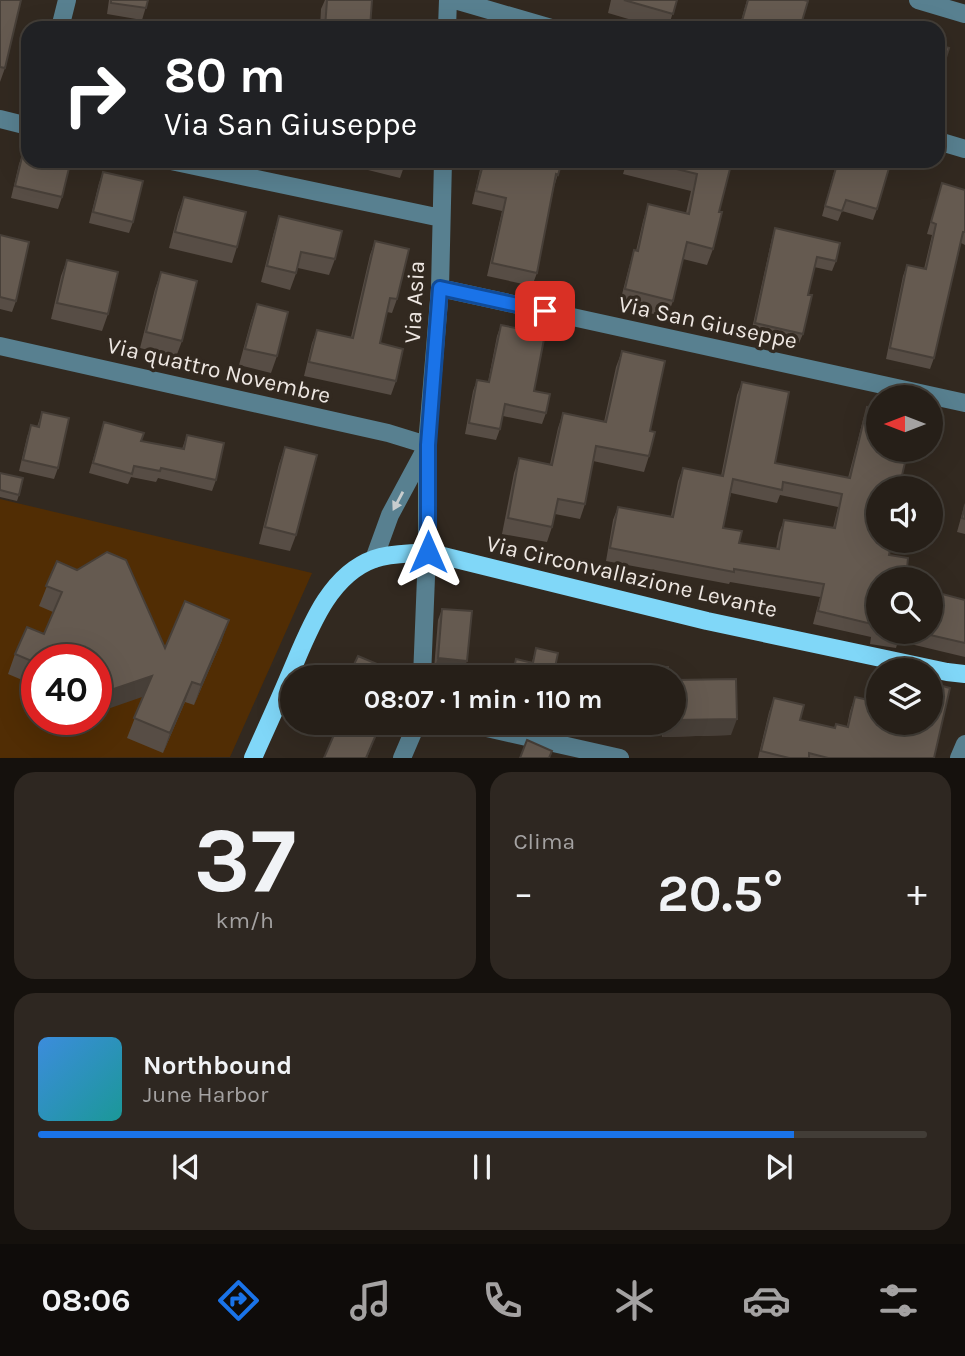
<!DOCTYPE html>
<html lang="it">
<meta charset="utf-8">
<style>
body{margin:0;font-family:Karla,sans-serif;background:#2e2721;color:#f1f3f6;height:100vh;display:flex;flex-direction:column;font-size:26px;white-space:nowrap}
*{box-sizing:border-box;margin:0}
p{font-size:23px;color:#a4a2a2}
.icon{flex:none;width:38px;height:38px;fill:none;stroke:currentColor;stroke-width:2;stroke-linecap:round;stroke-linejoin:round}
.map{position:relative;height:758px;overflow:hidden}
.side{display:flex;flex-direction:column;gap:14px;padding:14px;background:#15110d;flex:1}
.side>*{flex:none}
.hud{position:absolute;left:21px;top:21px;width:924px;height:147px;border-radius:21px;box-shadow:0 7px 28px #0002,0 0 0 2px #423d37;background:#202124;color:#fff;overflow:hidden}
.needle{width:46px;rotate:270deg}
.tools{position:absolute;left:866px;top:385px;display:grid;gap:14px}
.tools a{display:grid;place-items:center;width:77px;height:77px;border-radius:50%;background:#261f18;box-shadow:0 7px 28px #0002,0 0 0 2px #423d37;font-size:35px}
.speed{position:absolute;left:21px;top:644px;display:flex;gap:14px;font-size:35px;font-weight:700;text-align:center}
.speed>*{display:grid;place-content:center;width:91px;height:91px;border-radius:50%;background:#261f18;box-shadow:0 7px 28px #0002,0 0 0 2px #423d37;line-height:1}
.speed .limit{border:10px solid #d22;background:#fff;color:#111}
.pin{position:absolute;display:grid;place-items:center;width:60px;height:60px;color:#fff;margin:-30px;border-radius:14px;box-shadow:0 4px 10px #0006}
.me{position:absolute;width:77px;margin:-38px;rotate:0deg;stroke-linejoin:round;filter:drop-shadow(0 0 5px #0008)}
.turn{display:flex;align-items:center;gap:24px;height:147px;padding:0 28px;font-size:32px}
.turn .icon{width:91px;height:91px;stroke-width:2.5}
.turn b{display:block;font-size:49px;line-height:60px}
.big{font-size:52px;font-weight:700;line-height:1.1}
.side .tile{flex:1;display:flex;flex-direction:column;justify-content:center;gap:10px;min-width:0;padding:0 24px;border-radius:21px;background:#2e2721}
.side .dial{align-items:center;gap:0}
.dial b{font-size:91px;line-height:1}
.song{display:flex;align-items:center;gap:21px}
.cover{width:84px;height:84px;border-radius:10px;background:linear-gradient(135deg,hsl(210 70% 55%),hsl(180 70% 35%))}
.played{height:7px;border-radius:4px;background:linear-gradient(90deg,#1a73e8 85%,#423d37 85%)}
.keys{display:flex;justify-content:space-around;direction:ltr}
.heat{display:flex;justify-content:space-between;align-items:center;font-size:38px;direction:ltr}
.side .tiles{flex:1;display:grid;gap:14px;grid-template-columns:1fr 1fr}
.tile:last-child{grid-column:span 2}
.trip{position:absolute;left:280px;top:665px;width:406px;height:70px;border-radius:35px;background:#261f18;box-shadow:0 7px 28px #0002,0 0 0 2px #423d37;font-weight:700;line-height:70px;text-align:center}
.dock{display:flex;height:112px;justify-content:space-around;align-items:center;background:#0f0c0a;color:#a4a2a2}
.dock .icon{width:49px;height:49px}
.dock .selected{color:#1a73e8}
.dock b{font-size:32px;color:#f1f3f6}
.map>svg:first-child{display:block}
.green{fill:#512d04;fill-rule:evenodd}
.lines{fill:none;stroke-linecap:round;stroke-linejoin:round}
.minor{stroke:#588090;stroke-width:18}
.major{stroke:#80d7f8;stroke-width:18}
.wall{fill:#574d45;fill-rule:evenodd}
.shaded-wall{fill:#473f38}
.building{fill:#655a50;stroke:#473f38;stroke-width:2;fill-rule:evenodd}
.oneway{fill:#c8cdce}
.route-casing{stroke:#114b97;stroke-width:18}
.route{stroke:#1a73e8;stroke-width:12}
.labels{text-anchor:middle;stroke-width:7;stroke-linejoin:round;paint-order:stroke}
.street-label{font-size:23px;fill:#eee7e2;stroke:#322920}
</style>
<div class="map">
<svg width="965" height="758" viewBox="0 0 965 758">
<rect width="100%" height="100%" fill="#322920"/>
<path class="green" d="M0,499L312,573L230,757L0,758ZM37,660H96V719H37Z"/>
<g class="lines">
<path class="minor" d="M455,0L551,28
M918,0L965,14
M60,28L67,0
M447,28L448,0
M0,119L28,126
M938,141L965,149
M171,161L441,218
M440,288L965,403
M0,346L388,433L427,445
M374,559L390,515L426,448
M422,677L427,552V445L440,288L443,161
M465,723L620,758
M402,758L417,723
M959,758L965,744"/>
<path class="major" d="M253,758C265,731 277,705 288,679C307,636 326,576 374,559C391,553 410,554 427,552L707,621L947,672L965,674"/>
</g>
<path class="wall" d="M0,0L5,68L0,82Z
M109,0H148L142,20L107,14Z
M325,0H372L370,28H320L321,9Z
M611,0H677L668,28H659L608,13Z
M747,0H804L800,28H739Z
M23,153L62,197L58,209L11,198L19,164Z
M332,161H406L400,178Z
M482,161H562L554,187L537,273L532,286L487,276L502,211L472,204Z
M627,161H732L719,212L713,249L707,265L683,259L673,301L667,317L619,306L629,267L634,250L636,251L643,221L648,204L686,213L691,191L623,174Z
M837,161H865L877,209L873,220L842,211L838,221L822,216Z
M103,172L133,222L129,233L89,223L99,183Z
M942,183L965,190V245L961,243L934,358L930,369L886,359L903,276L907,265L924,269L932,235L927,234Z
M184,197L237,247L232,263L169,248L178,213Z
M279,216L335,259L329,275L298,268L290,290L261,282L274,232Z
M775,228L836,261L832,271L814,267L808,295L803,334L799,343L751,333L772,238Z
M0,235L16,301L12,312L0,309Z
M375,241L397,299L392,313L387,312L380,343L396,381L391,395L304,376L312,343L317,330L351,337L370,255Z
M67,260L108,314L102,331L51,319L61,276Z
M161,272L182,341L176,357L140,348L155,289Z
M257,304L277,356L271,373L239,365L251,321Z
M501,325L546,413L542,424L503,416L500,429L496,440L465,434L473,391L477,380L488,382L497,336Z
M622,351L650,431L649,456L644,472L593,461L585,504L580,519L555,514L552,527L547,542L502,534L514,473L519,458L550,464L558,428L563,413L604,422L616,367Z
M742,382L775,463L848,478L863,420L867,407L899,488L878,632H931L965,600V657L898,641L896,648L870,644L871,637L813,624L820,597L730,582L729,584L606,561L613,520L618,507L671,516L678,481L683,468L721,476L737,395ZM731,493L777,503L780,495L838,507L833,528L784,520L779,533L776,549L739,543L723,528Z
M42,412L58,468L54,479L19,471L27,437L31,425L37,427Z
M104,422L141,441L182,449L187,435L216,480L212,491L158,478L156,482L131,477L128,484L89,473Z
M285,447L296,535L290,551L259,544L279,464Z
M0,473L19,495L17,501L0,497Z
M965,503V534L957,532Z
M57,561L165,648L222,640L194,705L185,702L163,753L127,738L143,697L37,660V712L27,682L8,674L15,654L44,634L53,612L39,606Z
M442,609L463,672L434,669L438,620Z
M536,648L553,677H510L516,659L532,662Z
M877,683L934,758H758L769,712L774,698L800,720L835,728L847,726L850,711L855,697L871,701Z
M39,719H78L55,727Z
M329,723H375L373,728L378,730L367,758H324L336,730L328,726Z
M662,723H674L731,735L662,737Z"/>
<path class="shaded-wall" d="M229,620L222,640L194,705L201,685Z
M438,658L467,661L463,672L434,669Z
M152,676L145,696L96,713V695Z
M192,682L185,702L163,753L170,733Z
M58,719H78L55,727Z
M737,719L731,735L662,737L667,723H674V720Z"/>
<path class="building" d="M0,0H21L5,68L0,67Z
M111,0H148L146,8L111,3Z
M327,0H372L370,28H325Z
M624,0H677L673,14Z
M748,0H804L808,1L800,28H740Z
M938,45L949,48L938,83Z
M23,153L28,154V161H58L70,164L62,197L15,186Z
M484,161H562L558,175L556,174L537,273L492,263L506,198L476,191Z
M644,161H732L719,212H722L713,249L687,242L673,301L625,289L634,250L638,251L648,204L689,214L697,174Z
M838,161H865L889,168L877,209L846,200L842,211L825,206Z
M103,172L143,181L133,222L93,212Z
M942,183L965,190V232H963L934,358L890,348L907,265L926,269L936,224L931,222Z
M184,197L246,212L237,247L175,232Z
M279,216L342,231L335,259L301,252L296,273L267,266Z
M775,228L840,243L836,261L817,257L808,295H812L803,334L755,323Z
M0,235L29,242L16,301L0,297Z
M375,241L409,249L397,299L390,298L380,343L403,349L396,381L309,362L317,330L353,338Z
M67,260L118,272L108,314L57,303Z
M161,272L197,281L182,341L146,332Z
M257,304L288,312L277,356L245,349Z
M501,325L545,334L534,391L550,394L546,413L505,404L500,429L469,423L477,380L489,382Z
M622,351L665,361L650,431L655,432L649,456L596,446L585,504L558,499L552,527L508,518L519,458L552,465L563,413L606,422Z
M742,382L789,392L775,463L850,478L867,407L878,410V450H908L899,488H878V541H892L889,555L908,558L906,579H878V632H901V635L875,631L876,625L818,611L824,584L734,569V572L610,548L618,507L673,517L683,468L723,476ZM733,479L782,490L783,482L842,494L835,528L784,520L779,549L739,543L742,531L723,528Z
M42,412L69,418L58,468L23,460L31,425L39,427Z
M104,422L144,433L141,441L184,449L187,435L224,443L216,480L161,468L160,471L134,466L132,474L93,463Z
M285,447L317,455L296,535L265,527Z
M0,473L23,478L19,495L0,490Z
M965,505V519L962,518Z
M107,552L126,560L165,648L185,601L229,620L201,685L192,682L170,733L134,718L152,676L96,695V660H37V670L34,662L15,654L27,627L44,634L62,592L46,586L57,561L77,570Z
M931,591L965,600V643L917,632H931Z
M442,609L472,611L467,661L438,658Z
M536,648L558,653L553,677H512L516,659L533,663Z
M358,656L396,672L394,677H348Z
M668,667L669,677H604V668Z
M736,679L737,719L674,720V680Z
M877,683H878V723H931V683L950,688L934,758H828L809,753V758H789L761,751L774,698L804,705L800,720L835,728L836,724L848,727L855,697L873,701Z
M339,723H374L372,727L378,730L366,758H324Z
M527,740L552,751L549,758H520Z"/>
<defs><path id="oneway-solid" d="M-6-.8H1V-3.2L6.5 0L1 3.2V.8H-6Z" transform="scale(1.75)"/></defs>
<use class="oneway" href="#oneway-solid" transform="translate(398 501) rotate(118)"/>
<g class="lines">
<defs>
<path id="route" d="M428,552V445L440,288L545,311"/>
</defs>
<use href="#route" class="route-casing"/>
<use href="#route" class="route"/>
</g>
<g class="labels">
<g class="street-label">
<text transform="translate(414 302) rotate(-87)" y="8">Via Asia</text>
<text transform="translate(708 322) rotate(12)" y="8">Via San Giuseppe</text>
<text transform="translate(219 370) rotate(13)" y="8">Via quattro Novembre</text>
<text transform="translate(632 576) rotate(13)" y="8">Via Circonvallazione Levante</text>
</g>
</g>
</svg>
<div class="tools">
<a><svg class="needle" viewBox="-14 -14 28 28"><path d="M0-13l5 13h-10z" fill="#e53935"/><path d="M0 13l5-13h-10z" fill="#a4a2a2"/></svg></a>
<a><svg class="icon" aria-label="sound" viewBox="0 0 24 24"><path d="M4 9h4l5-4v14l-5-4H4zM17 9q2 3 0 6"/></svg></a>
<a><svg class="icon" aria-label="search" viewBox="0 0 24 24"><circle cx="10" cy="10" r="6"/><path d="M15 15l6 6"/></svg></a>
<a><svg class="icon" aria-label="layers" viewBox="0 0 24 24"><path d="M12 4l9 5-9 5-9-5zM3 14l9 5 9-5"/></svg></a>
</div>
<div class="speed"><div class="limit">40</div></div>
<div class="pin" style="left:545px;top:311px;background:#d93025"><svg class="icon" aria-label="arrive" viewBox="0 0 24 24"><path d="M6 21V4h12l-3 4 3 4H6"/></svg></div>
<svg class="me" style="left:428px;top:552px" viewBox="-20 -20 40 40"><path d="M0-17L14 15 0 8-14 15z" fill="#1a73e8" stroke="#fff" stroke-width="4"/></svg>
<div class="trip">08:07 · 1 min · 110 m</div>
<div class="hud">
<div class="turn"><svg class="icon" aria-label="right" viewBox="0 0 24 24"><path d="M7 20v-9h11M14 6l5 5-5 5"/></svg><div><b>80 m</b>Via San Giuseppe</div></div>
</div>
</div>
<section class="side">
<div class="tiles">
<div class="tile dial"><b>37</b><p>km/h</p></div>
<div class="tile"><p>Clima</p>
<div class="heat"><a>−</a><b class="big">20.5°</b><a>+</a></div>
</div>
<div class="tile">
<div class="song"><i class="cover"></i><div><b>Northbound</b><p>June Harbor</p></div></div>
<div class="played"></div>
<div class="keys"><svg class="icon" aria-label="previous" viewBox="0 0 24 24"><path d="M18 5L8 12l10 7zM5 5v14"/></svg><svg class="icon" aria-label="pause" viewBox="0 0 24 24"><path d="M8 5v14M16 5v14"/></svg><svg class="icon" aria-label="next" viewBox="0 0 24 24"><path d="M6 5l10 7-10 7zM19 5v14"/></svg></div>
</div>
</div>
</section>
<nav class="dock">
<b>08:06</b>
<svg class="icon selected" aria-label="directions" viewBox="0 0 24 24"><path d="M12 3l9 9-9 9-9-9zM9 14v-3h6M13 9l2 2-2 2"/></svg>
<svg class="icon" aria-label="music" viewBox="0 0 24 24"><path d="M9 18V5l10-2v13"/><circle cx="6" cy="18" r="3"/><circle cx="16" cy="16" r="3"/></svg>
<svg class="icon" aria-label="phone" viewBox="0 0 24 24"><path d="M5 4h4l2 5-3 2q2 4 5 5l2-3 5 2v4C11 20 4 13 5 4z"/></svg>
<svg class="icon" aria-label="climate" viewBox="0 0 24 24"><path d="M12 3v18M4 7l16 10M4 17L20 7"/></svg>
<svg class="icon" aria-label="car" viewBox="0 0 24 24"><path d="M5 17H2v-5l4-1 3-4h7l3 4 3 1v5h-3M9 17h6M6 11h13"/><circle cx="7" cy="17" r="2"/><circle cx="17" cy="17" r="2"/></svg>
<svg class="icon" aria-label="filters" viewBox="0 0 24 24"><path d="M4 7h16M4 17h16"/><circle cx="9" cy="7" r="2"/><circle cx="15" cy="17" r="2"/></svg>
</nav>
